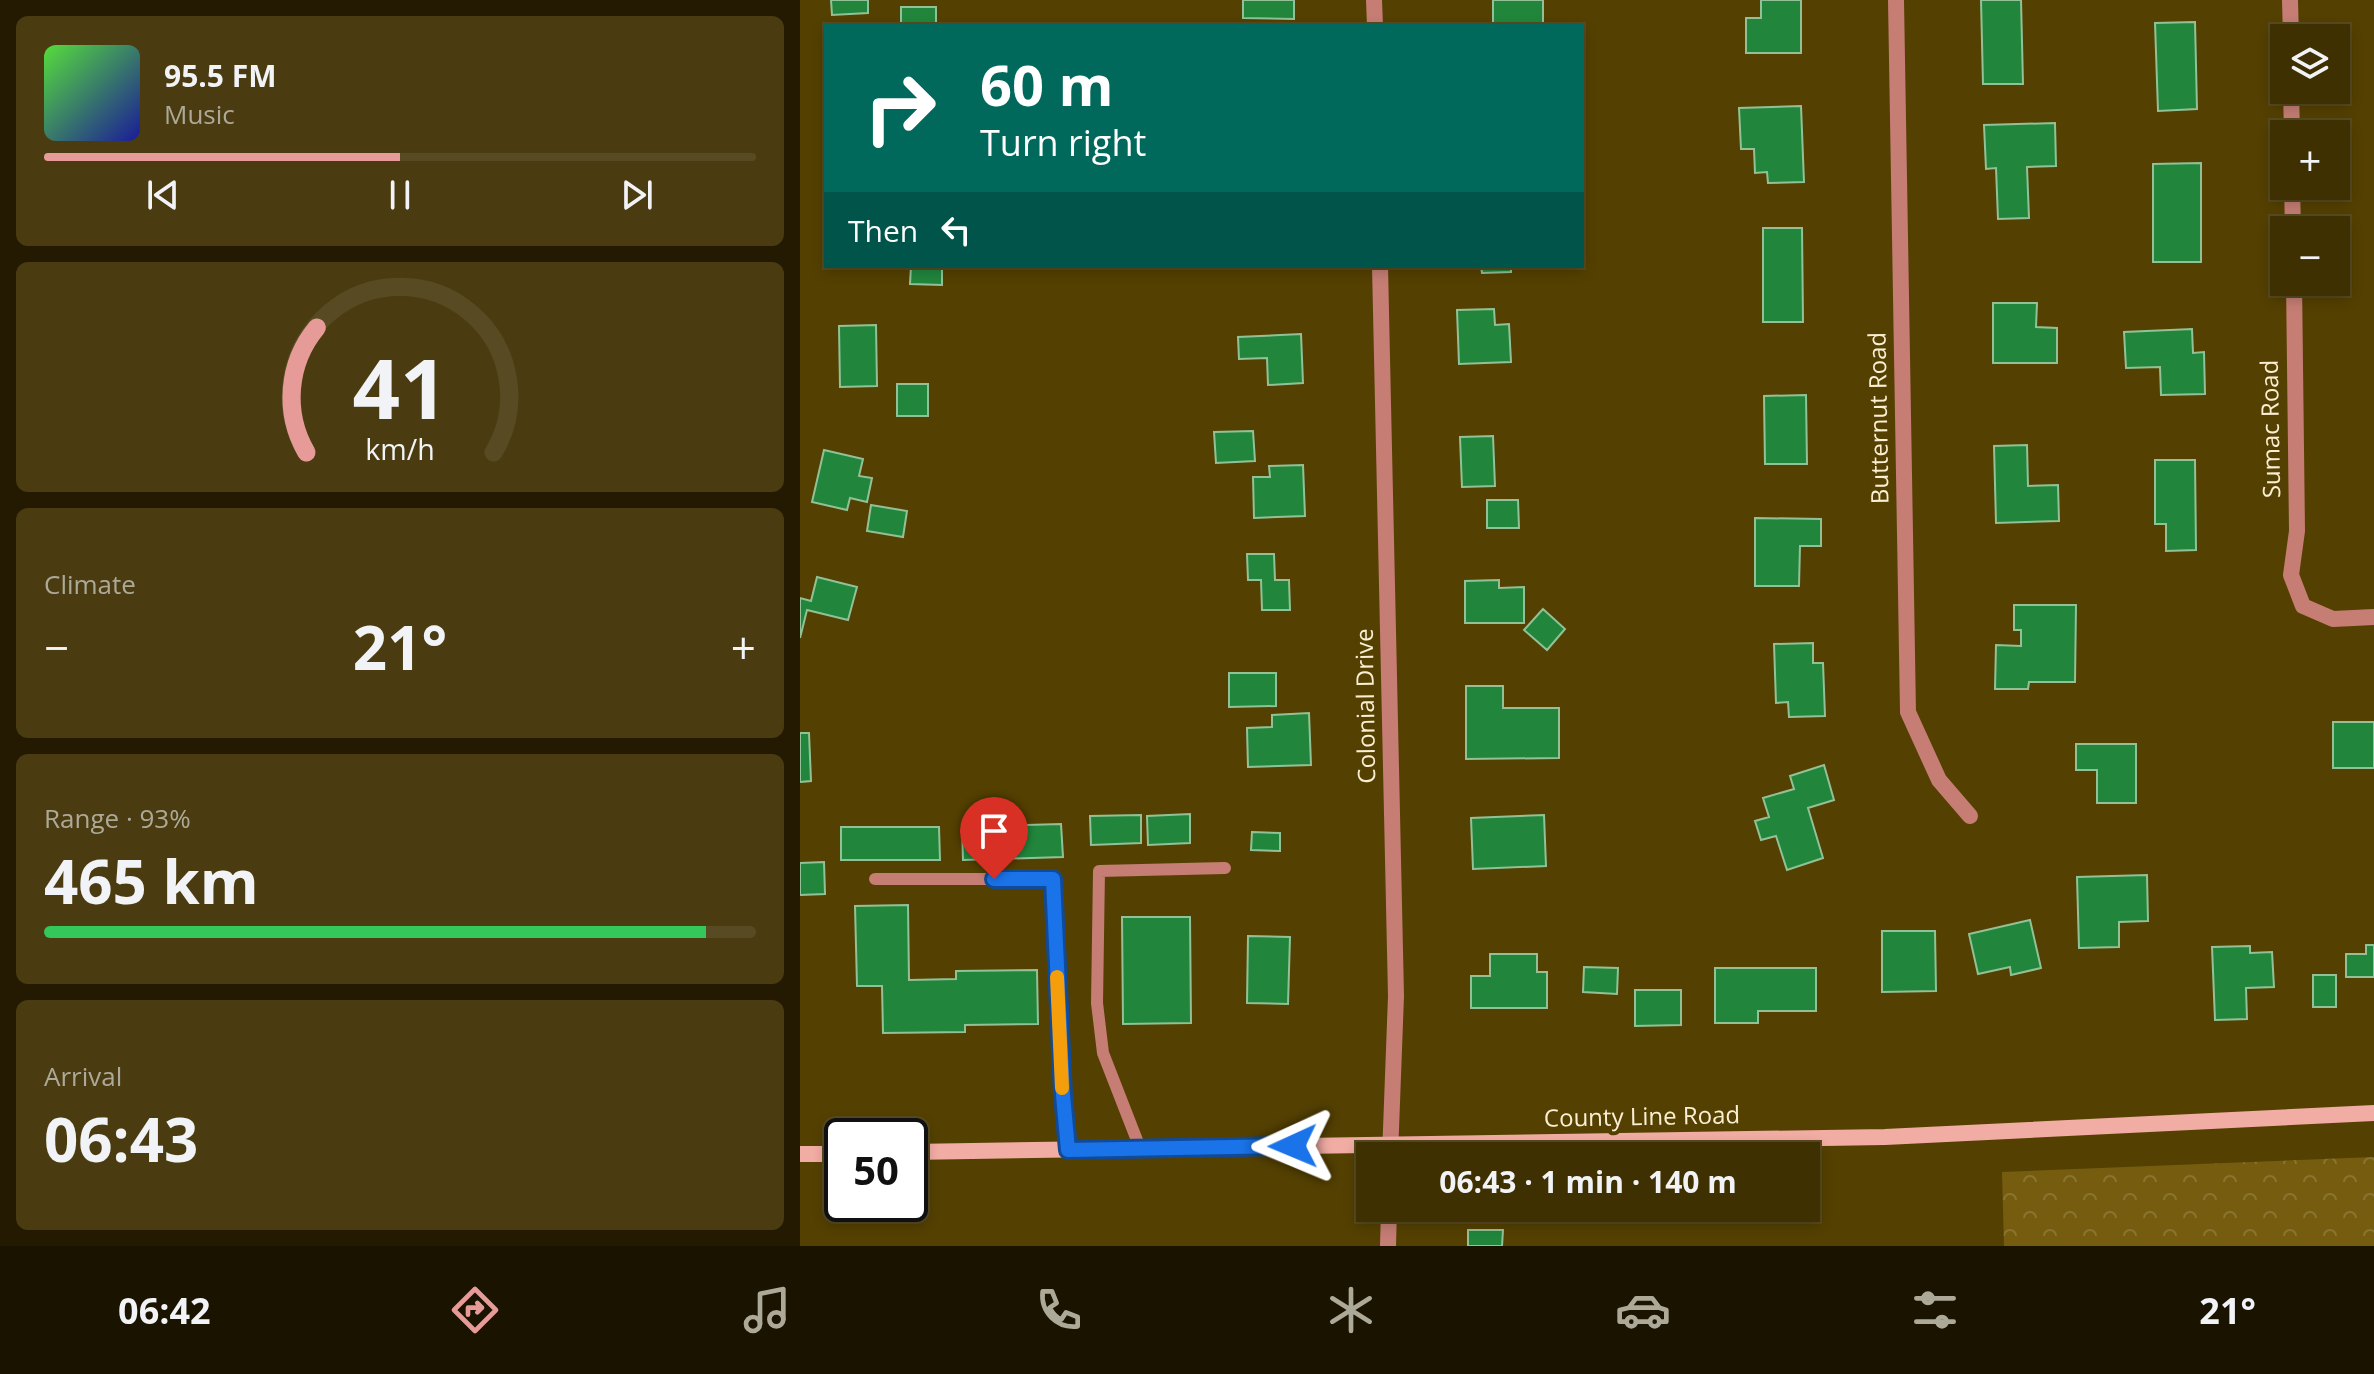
<!DOCTYPE html>
<meta charset="utf-8">
<style>
body{margin:0;font-family:"Open Sans",sans-serif;background:#4a3c10;color:#f1f3f6;height:100vh;display:flex;flex-direction:column;font-size:30px;white-space:nowrap}
*{box-sizing:border-box;margin:0}
p{font-size:26px;color:#ada999}
.icon{flex:none;width:44px;height:44px;fill:none;stroke:currentColor;stroke-width:2;stroke-linecap:round;stroke-linejoin:round}
.map{position:relative;flex:1;overflow:hidden}
.side{display:flex;flex-direction:column;gap:16px;padding:16px;background:#231a01;width:800px}
.side>*{flex:none}
.banner{position:absolute;left:24px;top:24px;width:760px;height:244px;border-radius:0px;box-shadow:0 4px 12px #0003,0 0 0 2px #584b23;background:#00695c;color:#fff;overflow:hidden}
.tools{position:absolute;left:1470px;top:24px;display:grid;gap:16px}
.tools a{display:grid;place-items:center;width:80px;height:80px;border-radius:0px;background:#3f3001;box-shadow:0 4px 12px #0003,0 0 0 2px #584b23;font-size:40px}
.speed{position:absolute;left:24px;top:1118px;display:flex;gap:16px;font-size:40px;font-weight:700;text-align:center}
.speed>*{display:grid;place-content:center;width:104px;height:104px;border-radius:50%;background:#3f3001;box-shadow:0 4px 12px #0003,0 0 0 2px #584b23;line-height:1}
.speed .limit{border:4px solid #111;border-radius:12px;background:#fff;color:#111}
.pin{position:absolute;display:grid;place-items:center;width:68px;height:68px;color:#fff;margin:-82px -34px;border-radius:50% 50% 50% 0;rotate:-45deg;box-shadow:0 0 8px #0007}
.pin .icon{rotate:45deg}
.me{position:absolute;width:88px;margin:-44px;rotate:269deg;stroke-linejoin:round;filter:drop-shadow(0 0 6px #0008)}
.turn{display:flex;align-items:center;gap:28px;height:168px;padding:0 24px;font-size:36px}
.turn .icon{width:104px;height:104px;stroke-width:2.5}
.turn b{display:block;font-size:56px;line-height:68px}
.then{display:flex;align-items:center;height:76px;padding:0 24px;background:#0003;gap:16px;font-size:30px}
.big{font-size:60px;font-weight:700;line-height:1.1}
.side .widget{flex:1;display:flex;flex-direction:column;justify-content:center;gap:12px;min-width:0;padding:0 28px;border-radius:12px;background:#4a3c10}
.side .dial{align-items:center;gap:0}
.dial svg{height:208px;overflow:visible;fill:none;stroke:#584b23;stroke-width:7;stroke-linecap:round;text-anchor:middle}
.dial text{fill:#f1f3f6;stroke:none}
.song{display:flex;align-items:center;gap:24px}
.cover{width:96px;height:96px;border-radius:12px;background:linear-gradient(135deg,hsl(110 70% 55%),hsl(240 70% 35%))}
.played{height:8px;border-radius:4px;background:linear-gradient(90deg,#e69b98 50%,#584b23 50%)}
.keys{display:flex;justify-content:space-around;direction:ltr}
.heat{display:flex;justify-content:space-between;align-items:center;font-size:44px;direction:ltr}
.charge{height:12px;border-radius:6px;background:linear-gradient(90deg,#34c759 93%,#584b23 0)}
.trip{position:absolute;left:556px;top:1142px;width:464px;height:80px;border-radius:0px;background:#3f3001;box-shadow:0 4px 12px #0003,0 0 0 2px #584b23;font-weight:700;line-height:80px;text-align:center}
.dock{display:flex;height:128px;justify-content:space-around;align-items:center;background:#191300;color:#ada999}
.dock .icon{width:56px;height:56px}
.dock .active{color:#e69b98}
.dock b{font-size:36px;color:#f1f3f6}
main{display:flex;flex:1;min-height:0}
.map>svg:first-child{display:block}
.park{fill:url(#park-crowns)}
.building{fill:#21863c;stroke:#92c197;stroke-width:2}
.lines{fill:none;stroke-linecap:round;stroke-linejoin:round}
.lane{stroke:#c57d74;stroke-width:12}
.street{stroke:#c57d74;stroke-width:16}
.secondary{stroke:#f1aca3;stroke-width:16}
.route-casing{stroke:#114b97;stroke-width:20}
.route{stroke:#1a73e8;stroke-width:14}
.slow{stroke:#f59e0b;stroke-width:14}
.labels{text-anchor:middle;stroke-width:8;stroke-linejoin:round;paint-order:stroke}
.street-label{font-size:24px;fill:#faeed3;stroke:#544001}
</style>
<main>
<section class="side">
<div class="widget">
<div class="song"><i class="cover"></i><div><b>95.5 FM</b><p>Music</p></div></div>
<div class="played"></div>
<div class="keys"><svg class="icon" aria-label="previous" viewBox="0 0 24 24"><path d="M18 5L8 12l10 7zM5 5v14"/></svg><svg class="icon" aria-label="pause" viewBox="0 0 24 24"><path d="M8 5v14M16 5v14"/></svg><svg class="icon" aria-label="next" viewBox="0 0 24 24"><path d="M6 5l10 7-10 7zM19 5v14"/></svg></div>
</div>
<div class="widget dial"><svg viewBox="0 0 100 80">
<path d="M14 69A42 42 0 1 1 86 69"/>
<path d="M14 69A42 42 0 0 1 18 21" stroke="#e69b98"/>
<text x="50" y="56" font-size="32" font-weight="700">41</text>
<text x="50" y="72" font-size="11">km/h</text>
</svg></div>
<div class="widget"><p>Climate</p>
<div class="heat"><a>−</a><b class="big">21°</b><a>+</a></div>
</div>
<div class="widget"><p>Range · 93%</p><b class="big">465 km</b><div class="charge"></div></div>
<div class="widget"><p>Arrival</p><b class="big">06:43</b></div>
</section>
<div class="map">
<svg width="1574" height="1246" viewBox="0 0 1574 1246">
<defs>
<pattern id="park-crowns" width="20" height="18" patternUnits="userSpaceOnUse" patternTransform="scale(2)"><rect width="20" height="18" fill="#765c0f"/><path d="M2 6a3 3 0 1 1 6 0M12 15a3 3 0 1 1 6 0" fill="none" stroke="#8a7431"/></pattern>
</defs>
<rect width="100%" height="100%" fill="#544001"/>
<path class="park" d="M1574,1157V1246H1204L1202,1172Z"/>
<path class="building" d="M31,0H68V13L32,15Z
M443,0H494V19L443,18Z
M693,0H743V26H693Z
M961,0H1001V53H946V18H961Z
M1181,0H1221L1223,84H1183Z
M101,7H136V26H101Z
M1395,22L1397,109L1358,111L1355,23Z
M1001,106L1004,182L968,183L967,172L955,173L954,149H941L939,108Z
M1255,123L1256,166L1227,167L1229,218L1198,219L1196,168L1186,169L1184,125Z
M1401,163V262H1353V164Z
M963,228H1002L1003,322H963Z
M111,266H142V285L110,284Z
M681,266H711V272L682,273Z
M1193,303H1237L1236,327L1257,328V363H1193Z
M694,309L695,325L709,324L711,362L659,364L657,310Z
M76,325L77,386L40,387L39,326Z
M1392,329L1393,353L1404,352L1405,394L1361,395L1360,367L1326,368L1324,332Z
M501,334L503,383L468,385L467,358L439,359L438,337Z
M97,384H128V416H97Z
M1006,395L1007,464H965L964,396Z
M453,431L455,461L416,463L414,432Z
M693,436L695,486L662,487L660,437Z
M1227,445L1228,486L1258,485L1259,521L1196,523L1194,446Z
M24,450L63,459L59,476L72,478L67,502L50,498L47,510L12,502Z
M1355,460H1395L1396,550L1366,551V524H1355Z
M503,465L505,516L454,518L453,477H470L469,466Z
M687,500H718L719,528H687Z
M71,505L107,511L103,537L67,531Z
M955,518L1021,519V546H1000L999,586H955Z
M447,554H474L475,580H489L490,610H462L461,580H448Z
M17,577L57,587L48,620L7,610L0,638V598L11,601Z
M699,580V588L724,587V623H665V581Z
M1214,605H1276L1275,682H1229L1228,689H1195L1196,645L1221,646V630H1214Z
M743,609L765,629L747,650L724,630Z
M1013,643V663H1023L1025,716L989,717L988,702L976,703L974,644Z
M429,673H476V706L429,707Z
M666,686H703V708H759V758L666,759Z
M509,713L511,765L448,767L447,728L472,727V715Z
M1533,722H1574V768H1533Z
M0,733H9L11,781L0,782Z
M1276,744H1336V803H1297V770H1276Z
M1024,765L1034,800L1008,808L1023,858L987,870L976,836L961,840L955,821L969,817L963,798L994,789L990,776Z
M390,814V843L348,845L347,816Z
M341,815V843L291,845L290,816Z
M744,815L746,866L673,869L671,818Z
M261,824L263,857L163,860L162,827Z
M41,827H139L140,860H41Z
M452,832L480,833V851L451,850Z
M24,862L25,894L0,895V863Z
M1347,875L1348,921L1319,922V947L1279,948L1277,877Z
M108,905L109,980L156,979V971L237,970L238,1024L165,1025V1032L83,1033L82,986H57L55,906Z
M322,917H390L391,1023L323,1024Z
M1230,920L1241,968L1211,975L1210,967L1178,974L1169,934Z
M1082,931H1135L1136,991L1082,992Z
M448,936L490,937L488,1004L447,1003Z
M1566,945H1574V977H1546V954H1566Z
M1450,946V953L1472,952L1474,987L1446,988L1447,1019L1415,1020L1412,947Z
M690,954H737V972H747V1008H671V976H690Z
M784,967L818,968L817,994L783,992Z
M915,968H1016V1011H958V1023H915Z
M1513,975H1536V1007H1513Z
M835,990H881V1025L835,1026Z
M668,1230H703L702,1246H668Z"/>
<g class="lines">
<path class="lane" d="M75,879H253L263,1095L268,1150
M340,1148L303,1053L297,1003L299,871L425,868"/>
<path class="street" d="M574,0L575,26
M1096,0L1108,712L1139,780L1170,816
M1490,0L1491,38
M1491,90L1492,134
M1492,186L1493,230
M580,266L596,996L590,1156
M1494,282L1497,531L1491,575L1503,606L1533,619L1574,617
M588,1246L589,1208"/>
<path class="secondary" d="M110,1152L1085,1137L1574,1113
M0,1154H42"/>
</g>
<g class="lines">
<defs>
<path id="route" d="M194,879H253L263,1095L268,1150L493,1146"/>
</defs>
<use href="#route" class="route-casing"/>
<use href="#route" class="route"/>
<path class="slow" d="M257,977L262,1088"/>
</g>
<g class="labels">
<g class="street-label">
<text transform="translate(1079 418) rotate(-91)" y="8">Butternut Road</text>
<text transform="translate(1471 429) rotate(-91)" y="8">Sumac Road</text>
<text transform="translate(566 706) rotate(-91)" y="8">Colonial Drive</text>
<text transform="translate(842 1117) rotate(-1)" y="8">County Line Road</text>
</g>
</g>
</svg>
<div class="tools">
<a><svg class="icon" aria-label="layers" viewBox="0 0 24 24"><path d="M12 4l9 5-9 5-9-5zM3 14l9 5 9-5"/></svg></a>
<a>+</a>
<a>−</a>
</div>
<div class="speed"><div class="limit">50</div></div>
<div class="pin" style="left:194px;top:879px;background:#d93025"><svg class="icon" aria-label="arrive" viewBox="0 0 24 24"><path d="M6 21V4h12l-3 4 3 4H6"/></svg></div>
<svg class="me" style="left:493px;top:1146px" viewBox="-20 -20 40 40"><path d="M0-17L14 15 0 8-14 15z" fill="#1a73e8" stroke="#fff" stroke-width="4"/></svg>
<div class="trip">06:43 · 1 min · 140 m</div>
<div class="banner">
<div class="turn"><svg class="icon" aria-label="right" viewBox="0 0 24 24"><path d="M7 20v-9h11M14 6l5 5-5 5"/></svg><div><b>60 m</b>Turn right</div></div>
<div class="then">Then<svg class="icon" aria-label="left" viewBox="0 0 24 24"><path d="M17 20v-9H6M10 6l-5 5 5 5"/></svg></div>
</div>
</div>
</main>
<nav class="dock">
<b>06:42</b>
<svg class="icon active" aria-label="directions" viewBox="0 0 24 24"><path d="M12 3l9 9-9 9-9-9zM9 14v-3h6M13 9l2 2-2 2"/></svg>
<svg class="icon" aria-label="music" viewBox="0 0 24 24"><path d="M9 18V5l10-2v13"/><circle cx="6" cy="18" r="3"/><circle cx="16" cy="16" r="3"/></svg>
<svg class="icon" aria-label="phone" viewBox="0 0 24 24"><path d="M5 4h4l2 5-3 2q2 4 5 5l2-3 5 2v4C11 20 4 13 5 4z"/></svg>
<svg class="icon" aria-label="climate" viewBox="0 0 24 24"><path d="M12 3v18M4 7l16 10M4 17L20 7"/></svg>
<svg class="icon" aria-label="car" viewBox="0 0 24 24"><path d="M5 17H2v-5l4-1 3-4h7l3 4 3 1v5h-3M9 17h6M6 11h13"/><circle cx="7" cy="17" r="2"/><circle cx="17" cy="17" r="2"/></svg>
<svg class="icon" aria-label="filters" viewBox="0 0 24 24"><path d="M4 7h16M4 17h16"/><circle cx="9" cy="7" r="2"/><circle cx="15" cy="17" r="2"/></svg>
<b>21°</b>
</nav>
